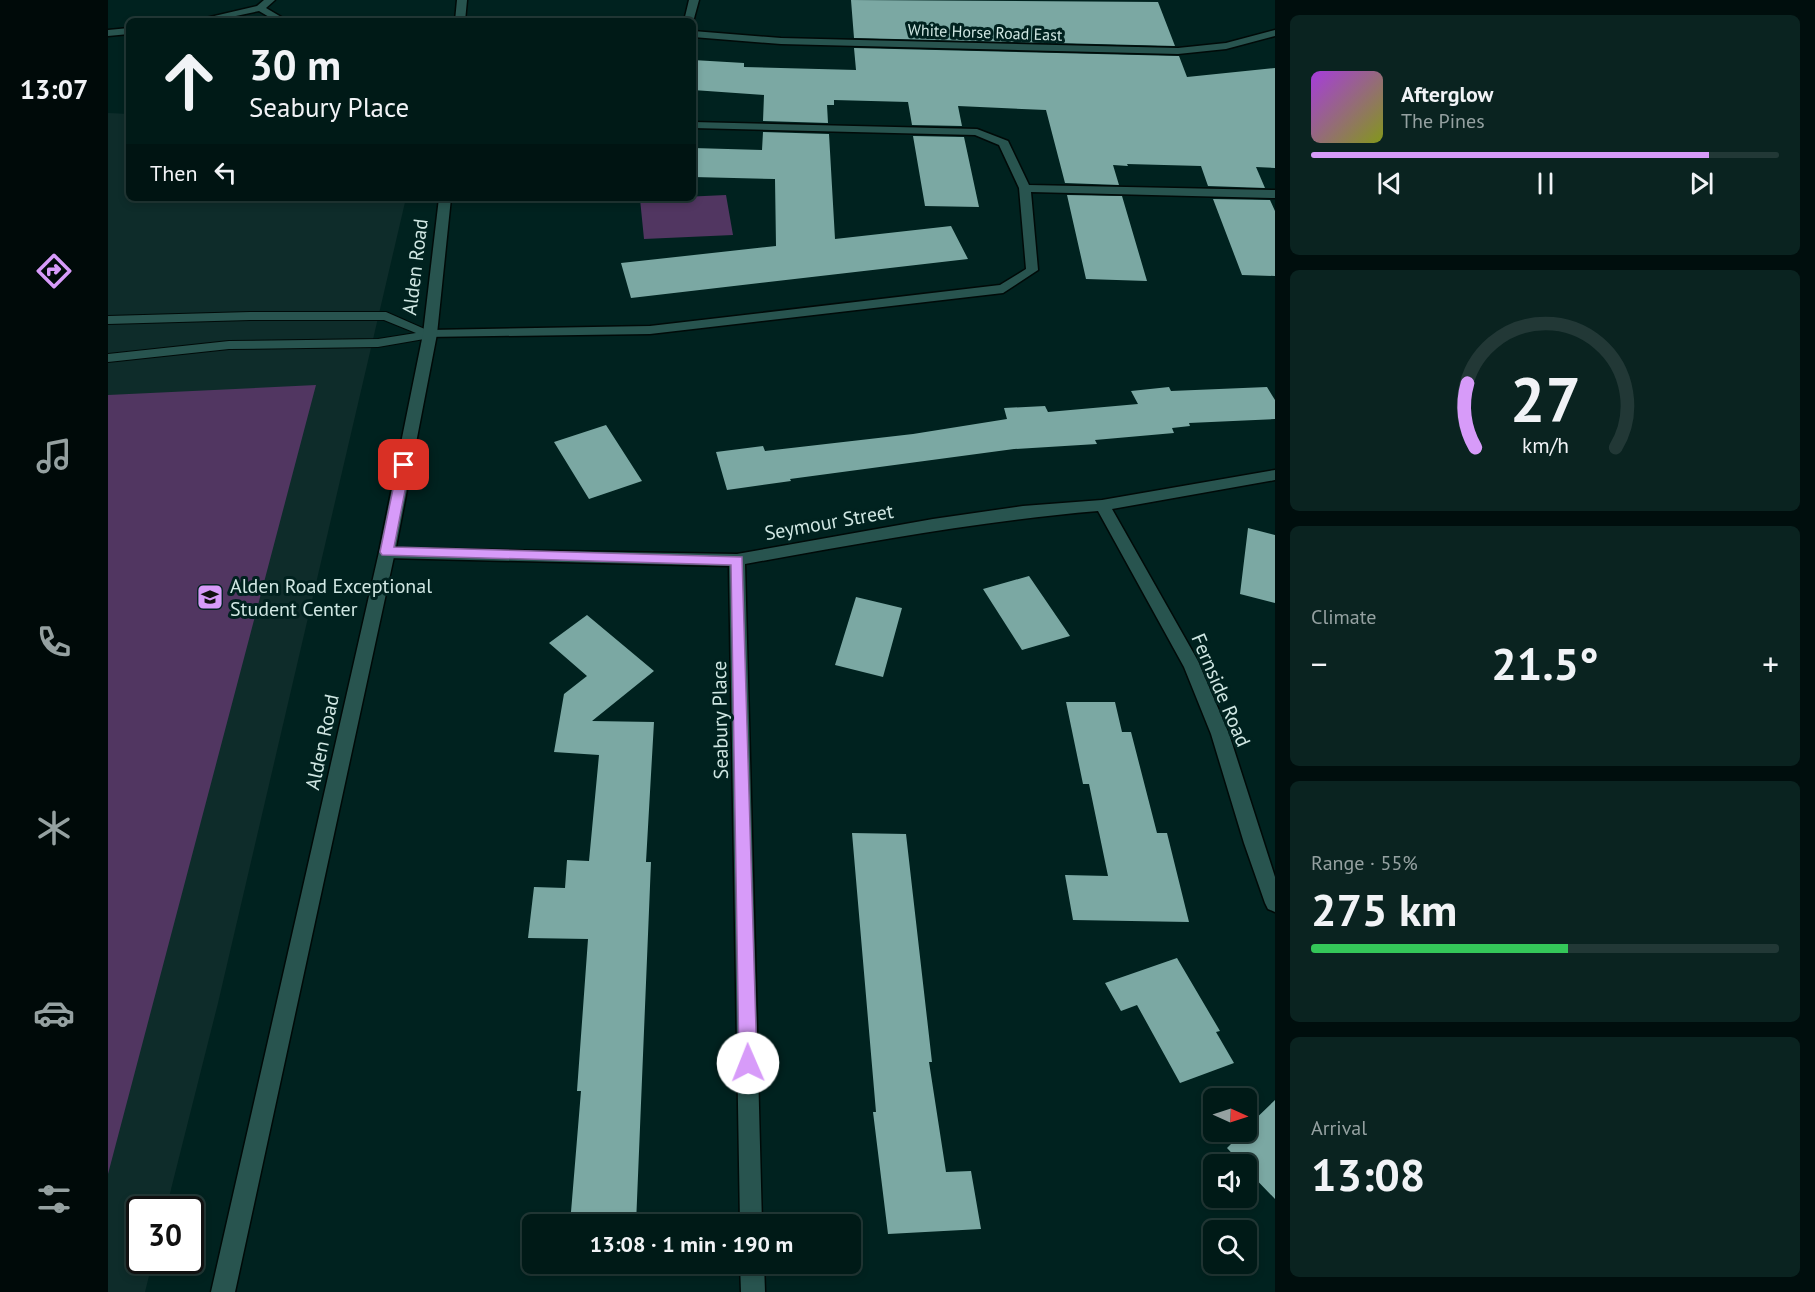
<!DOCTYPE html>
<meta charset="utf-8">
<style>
body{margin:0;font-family:"PT Sans",sans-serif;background:#0a2320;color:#f1f3f6;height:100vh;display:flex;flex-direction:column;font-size:22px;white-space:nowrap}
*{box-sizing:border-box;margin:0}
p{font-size:20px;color:#95a1a1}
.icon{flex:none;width:33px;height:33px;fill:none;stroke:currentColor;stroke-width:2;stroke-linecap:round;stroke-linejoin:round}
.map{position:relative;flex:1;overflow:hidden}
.side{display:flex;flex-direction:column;gap:15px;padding:15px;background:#000e0d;width:540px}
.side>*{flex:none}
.hud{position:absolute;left:18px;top:18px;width:570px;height:183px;border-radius:9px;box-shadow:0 3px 9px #0003,0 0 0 2px #223836;background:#001a17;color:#f1f3f6;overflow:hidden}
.needle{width:39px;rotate:93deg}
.buttons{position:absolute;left:1095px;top:1088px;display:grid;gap:12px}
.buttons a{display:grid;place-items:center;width:54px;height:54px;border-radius:9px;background:#001a17;box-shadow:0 3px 9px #0003,0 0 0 2px #223836;font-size:30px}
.speed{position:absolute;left:18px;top:1196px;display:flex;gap:12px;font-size:30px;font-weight:700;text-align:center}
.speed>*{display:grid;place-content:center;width:78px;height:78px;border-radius:50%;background:#001a17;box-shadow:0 3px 9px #0003,0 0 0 2px #223836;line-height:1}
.speed .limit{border:3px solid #111;border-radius:9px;background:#fff;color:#111}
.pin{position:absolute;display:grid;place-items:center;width:51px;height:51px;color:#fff;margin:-26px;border-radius:12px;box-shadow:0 3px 9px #0006}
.me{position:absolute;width:66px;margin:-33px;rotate:359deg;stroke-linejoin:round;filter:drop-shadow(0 0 4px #0008)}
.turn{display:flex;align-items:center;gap:21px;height:126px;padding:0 24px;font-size:27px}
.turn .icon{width:78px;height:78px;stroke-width:2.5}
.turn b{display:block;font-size:42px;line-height:51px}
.then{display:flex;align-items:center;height:57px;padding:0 24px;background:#0003;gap:12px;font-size:22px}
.big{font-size:45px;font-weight:700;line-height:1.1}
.side .tile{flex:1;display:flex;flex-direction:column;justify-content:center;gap:9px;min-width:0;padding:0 21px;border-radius:9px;background:#0a2320}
.side .dial{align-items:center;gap:0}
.dial svg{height:156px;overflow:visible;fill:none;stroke:#223836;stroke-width:7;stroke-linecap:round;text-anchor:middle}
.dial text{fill:#f1f3f6;stroke:none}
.song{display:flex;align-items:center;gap:18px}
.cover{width:72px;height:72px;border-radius:9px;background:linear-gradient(135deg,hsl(280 70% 55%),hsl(70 70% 35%))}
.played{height:6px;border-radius:3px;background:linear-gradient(90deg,#d79bf9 85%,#223836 85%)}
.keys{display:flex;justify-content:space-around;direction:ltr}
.heat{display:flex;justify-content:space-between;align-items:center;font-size:33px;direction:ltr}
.charge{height:9px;border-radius:4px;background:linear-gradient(90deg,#34c759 55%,#223836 0)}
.trip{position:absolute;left:414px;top:1214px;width:339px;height:60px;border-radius:9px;background:#001a17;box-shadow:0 3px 9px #0003,0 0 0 2px #223836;font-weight:700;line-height:60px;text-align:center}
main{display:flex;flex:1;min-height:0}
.menu{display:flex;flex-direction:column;width:108px;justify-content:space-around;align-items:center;background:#000a09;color:#95a1a1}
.menu .icon{width:42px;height:42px}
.menu .selected{color:#d79bf9}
.menu b{font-size:27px;color:#f1f3f6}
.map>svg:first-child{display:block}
.built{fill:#0e2c2a}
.green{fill:#513661}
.building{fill:#7ba8a3}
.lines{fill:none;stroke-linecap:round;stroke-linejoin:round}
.service-casing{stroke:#000a08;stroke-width:2}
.minor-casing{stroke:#000a08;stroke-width:3}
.tertiary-casing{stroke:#000a08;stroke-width:3}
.service{fill:#28544f;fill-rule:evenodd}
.minor{fill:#28544f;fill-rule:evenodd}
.tertiary{fill:#28544f;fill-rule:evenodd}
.route{fill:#d79bf9;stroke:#8c65a2;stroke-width:1.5}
.labels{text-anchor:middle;stroke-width:6;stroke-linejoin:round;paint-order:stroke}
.far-street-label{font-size:16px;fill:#d0e7e3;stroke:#00221f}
.street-label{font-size:20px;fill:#d0e7e3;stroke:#00221f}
.poi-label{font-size:20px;fill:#d0e7e3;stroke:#00221f;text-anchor:start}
</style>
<main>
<nav class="menu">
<b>13:07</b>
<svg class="icon selected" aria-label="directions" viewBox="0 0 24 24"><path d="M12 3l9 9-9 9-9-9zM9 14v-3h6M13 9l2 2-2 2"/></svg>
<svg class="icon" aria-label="music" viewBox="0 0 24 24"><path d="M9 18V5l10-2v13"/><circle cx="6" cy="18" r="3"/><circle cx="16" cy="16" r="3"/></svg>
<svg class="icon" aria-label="phone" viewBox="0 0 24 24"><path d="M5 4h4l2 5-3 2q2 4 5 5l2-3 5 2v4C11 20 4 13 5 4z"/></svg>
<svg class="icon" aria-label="climate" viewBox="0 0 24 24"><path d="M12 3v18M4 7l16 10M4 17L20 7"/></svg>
<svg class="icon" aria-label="car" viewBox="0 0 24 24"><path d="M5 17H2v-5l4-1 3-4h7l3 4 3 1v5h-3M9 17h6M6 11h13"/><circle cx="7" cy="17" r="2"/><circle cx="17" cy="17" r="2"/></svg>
<svg class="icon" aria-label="filters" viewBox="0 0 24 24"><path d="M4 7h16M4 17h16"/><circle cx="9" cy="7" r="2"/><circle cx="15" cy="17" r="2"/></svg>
</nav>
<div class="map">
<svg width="1167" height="1292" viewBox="0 0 1167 1292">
<rect width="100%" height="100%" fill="#00221f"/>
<path class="built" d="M0,113L21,114V198H298L110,1003L58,1209H32V1260H45L37,1292H0Z"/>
<path class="green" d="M618,195L625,235L536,239L532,199Z
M208,385L0,1174V395Z"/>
<path class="building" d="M743,0L1050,2L1067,46L746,38Z
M746,48L1071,56L1079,77L1167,68V168L1148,167L1157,188L1100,186L1093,166L1019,164L1020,166L1005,165L1011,185L957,183L938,110L850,106L854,126L804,125L800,102L726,100V105H719L720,123L655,121L656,95L585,90V60L636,63V67L748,70Z
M655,132L721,134L727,239L843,226L860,259L523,298L513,263L668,246L667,179L585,177V148L654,150Z
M805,136L856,137L871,207L817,206Z
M959,195L1014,196L1039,281L978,279Z
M1105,199L1162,200L1167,211V276L1134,275Z
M1061,387L1063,391L1159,387L1167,400V419L1081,423L1082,426L1064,428L1066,433L987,440L989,444L906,449L682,479L683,481L619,490L608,452L655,446L657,451L805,434L899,419L896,408L937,406L940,412L1030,404L1023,391Z
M498,425L534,481L481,499L446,442Z
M1140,528L1167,535V603L1132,594Z
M921,576L962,636L914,650L875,589Z
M748,597L794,608L775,677L727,665Z
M479,615L546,671L484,721L546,722L538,862H543L528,1224H462L473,1091H469L480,939L420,938L426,887L457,888L459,860L481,861L491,755L446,752L456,694L479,676L441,643Z
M958,702H1007L1014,732H1023L1049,833H1059L1081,922L965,920L957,875L1000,876L981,784H975Z
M744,833L798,834L824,1062H821L838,1172L863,1171L873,1229L780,1234L765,1112H768Z
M1069,958L1112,1031L1108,1032L1126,1063L1072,1083L1029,1005L1013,1011L997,983Z
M1167,1100V1199L1138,1169V1164H1134L1119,1148L1136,1131H1138V1128Z"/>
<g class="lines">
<defs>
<path id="service" d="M142,312H278L328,334L322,338L270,347L121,349L0,362V354L121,341L270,339L308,333L276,320H142L0,324V316Z"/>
<path id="minor" d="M156,0H167L158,8L180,21H168L151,11L104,21H85L149,6Z
M581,0H591L585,22L576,21Z
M21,28V34L0,36V30Z
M1167,30V36L1118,49L1070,54L673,44L585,37V31L673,38L1070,48L1118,43Z
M585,122L869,129L900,141L921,185L1167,190V198L923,192L930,270L895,293L542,334L317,337L315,334L317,331L322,330L542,326L892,285L918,269L911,188L891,145L867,135L585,128Z
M1167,470V480L1004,509L1090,661L1121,734L1167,877V912L1160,909L1157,903L1136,843L1103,734L1076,667L990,511C871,521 754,543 637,564L654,1224H632L621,566L279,558L274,556L271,552L274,548L629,554L825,519L915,506L994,500Z
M632,1263H656L657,1292H633Z"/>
<path id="tertiary" d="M349,0H359L357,21H347Z
M331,198H343L329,334L287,552L127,1292H103L271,552L315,334Z"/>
</defs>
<use href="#service" class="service-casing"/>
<use href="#minor" class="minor-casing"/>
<use href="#tertiary" class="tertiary-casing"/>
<use href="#service" class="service"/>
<use href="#minor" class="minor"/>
<use href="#tertiary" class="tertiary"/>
</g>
<path class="route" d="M296,460L302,465L286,547L634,557L649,1063L646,1069L640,1071L634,1069L631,1063L623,565L274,555L272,552L290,465Z"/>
<defs>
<symbol id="school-square" viewBox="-11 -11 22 22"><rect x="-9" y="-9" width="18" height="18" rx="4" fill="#d79bf9" stroke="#00221f"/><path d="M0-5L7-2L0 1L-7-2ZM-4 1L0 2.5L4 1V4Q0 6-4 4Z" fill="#111"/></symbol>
</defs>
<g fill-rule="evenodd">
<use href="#school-square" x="87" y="582" width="30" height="30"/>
</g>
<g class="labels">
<g class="far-street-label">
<text transform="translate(877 32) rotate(2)" y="6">White Horse Road East</text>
</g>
<g class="street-label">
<text transform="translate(307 267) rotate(-83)" y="7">Alden Road</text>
<text transform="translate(721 522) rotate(-10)" y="7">Seymour Street</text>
<text transform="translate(1113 690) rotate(67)" y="7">Fernside Road</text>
<text transform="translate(612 720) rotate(-91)" y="7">Seabury Place</text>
<text transform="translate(214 742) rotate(-78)" y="7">Alden Road</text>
</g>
<g class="poi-label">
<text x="122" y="593">Alden Road Exceptional<tspan x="122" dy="23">Student Center</tspan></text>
</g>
</g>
</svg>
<div class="buttons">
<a><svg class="needle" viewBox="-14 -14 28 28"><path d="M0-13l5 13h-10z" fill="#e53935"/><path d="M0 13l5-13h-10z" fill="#95a1a1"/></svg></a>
<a><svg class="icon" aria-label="sound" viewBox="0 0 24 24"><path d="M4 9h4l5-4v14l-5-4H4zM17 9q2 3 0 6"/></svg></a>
<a><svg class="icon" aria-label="search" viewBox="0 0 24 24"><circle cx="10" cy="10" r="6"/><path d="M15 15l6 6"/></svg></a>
</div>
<div class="speed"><div class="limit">30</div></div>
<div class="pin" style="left:296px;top:465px;background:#d93025"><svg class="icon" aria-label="arrive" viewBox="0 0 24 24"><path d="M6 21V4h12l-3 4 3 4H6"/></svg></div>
<svg class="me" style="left:640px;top:1063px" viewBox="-20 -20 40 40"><circle r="19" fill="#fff"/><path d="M0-13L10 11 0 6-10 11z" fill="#d79bf9"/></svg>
<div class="trip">13:08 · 1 min · 190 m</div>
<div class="hud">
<div class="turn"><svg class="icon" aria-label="ahead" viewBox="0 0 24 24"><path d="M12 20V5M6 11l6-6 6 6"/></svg><div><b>30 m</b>Seabury Place</div></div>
<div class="then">Then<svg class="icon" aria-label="left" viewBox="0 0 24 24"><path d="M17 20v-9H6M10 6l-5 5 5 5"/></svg></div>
</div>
</div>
<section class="side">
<div class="tile">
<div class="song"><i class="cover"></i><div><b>Afterglow</b><p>The Pines</p></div></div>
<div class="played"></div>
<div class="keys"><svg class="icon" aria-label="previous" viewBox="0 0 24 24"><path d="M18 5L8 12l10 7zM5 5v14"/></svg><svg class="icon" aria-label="pause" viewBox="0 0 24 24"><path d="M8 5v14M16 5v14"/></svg><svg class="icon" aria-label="next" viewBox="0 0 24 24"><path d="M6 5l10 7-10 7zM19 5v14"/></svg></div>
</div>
<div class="tile dial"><svg viewBox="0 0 100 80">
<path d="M14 69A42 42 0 1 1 86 69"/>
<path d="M14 69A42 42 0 0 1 10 36" stroke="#d79bf9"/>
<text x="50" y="56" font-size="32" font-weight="700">27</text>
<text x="50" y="72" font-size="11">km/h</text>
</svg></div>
<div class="tile"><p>Climate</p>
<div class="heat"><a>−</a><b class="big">21.5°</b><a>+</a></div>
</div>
<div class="tile"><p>Range · 55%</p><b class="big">275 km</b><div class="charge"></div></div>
<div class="tile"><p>Arrival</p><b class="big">13:08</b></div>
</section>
</main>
